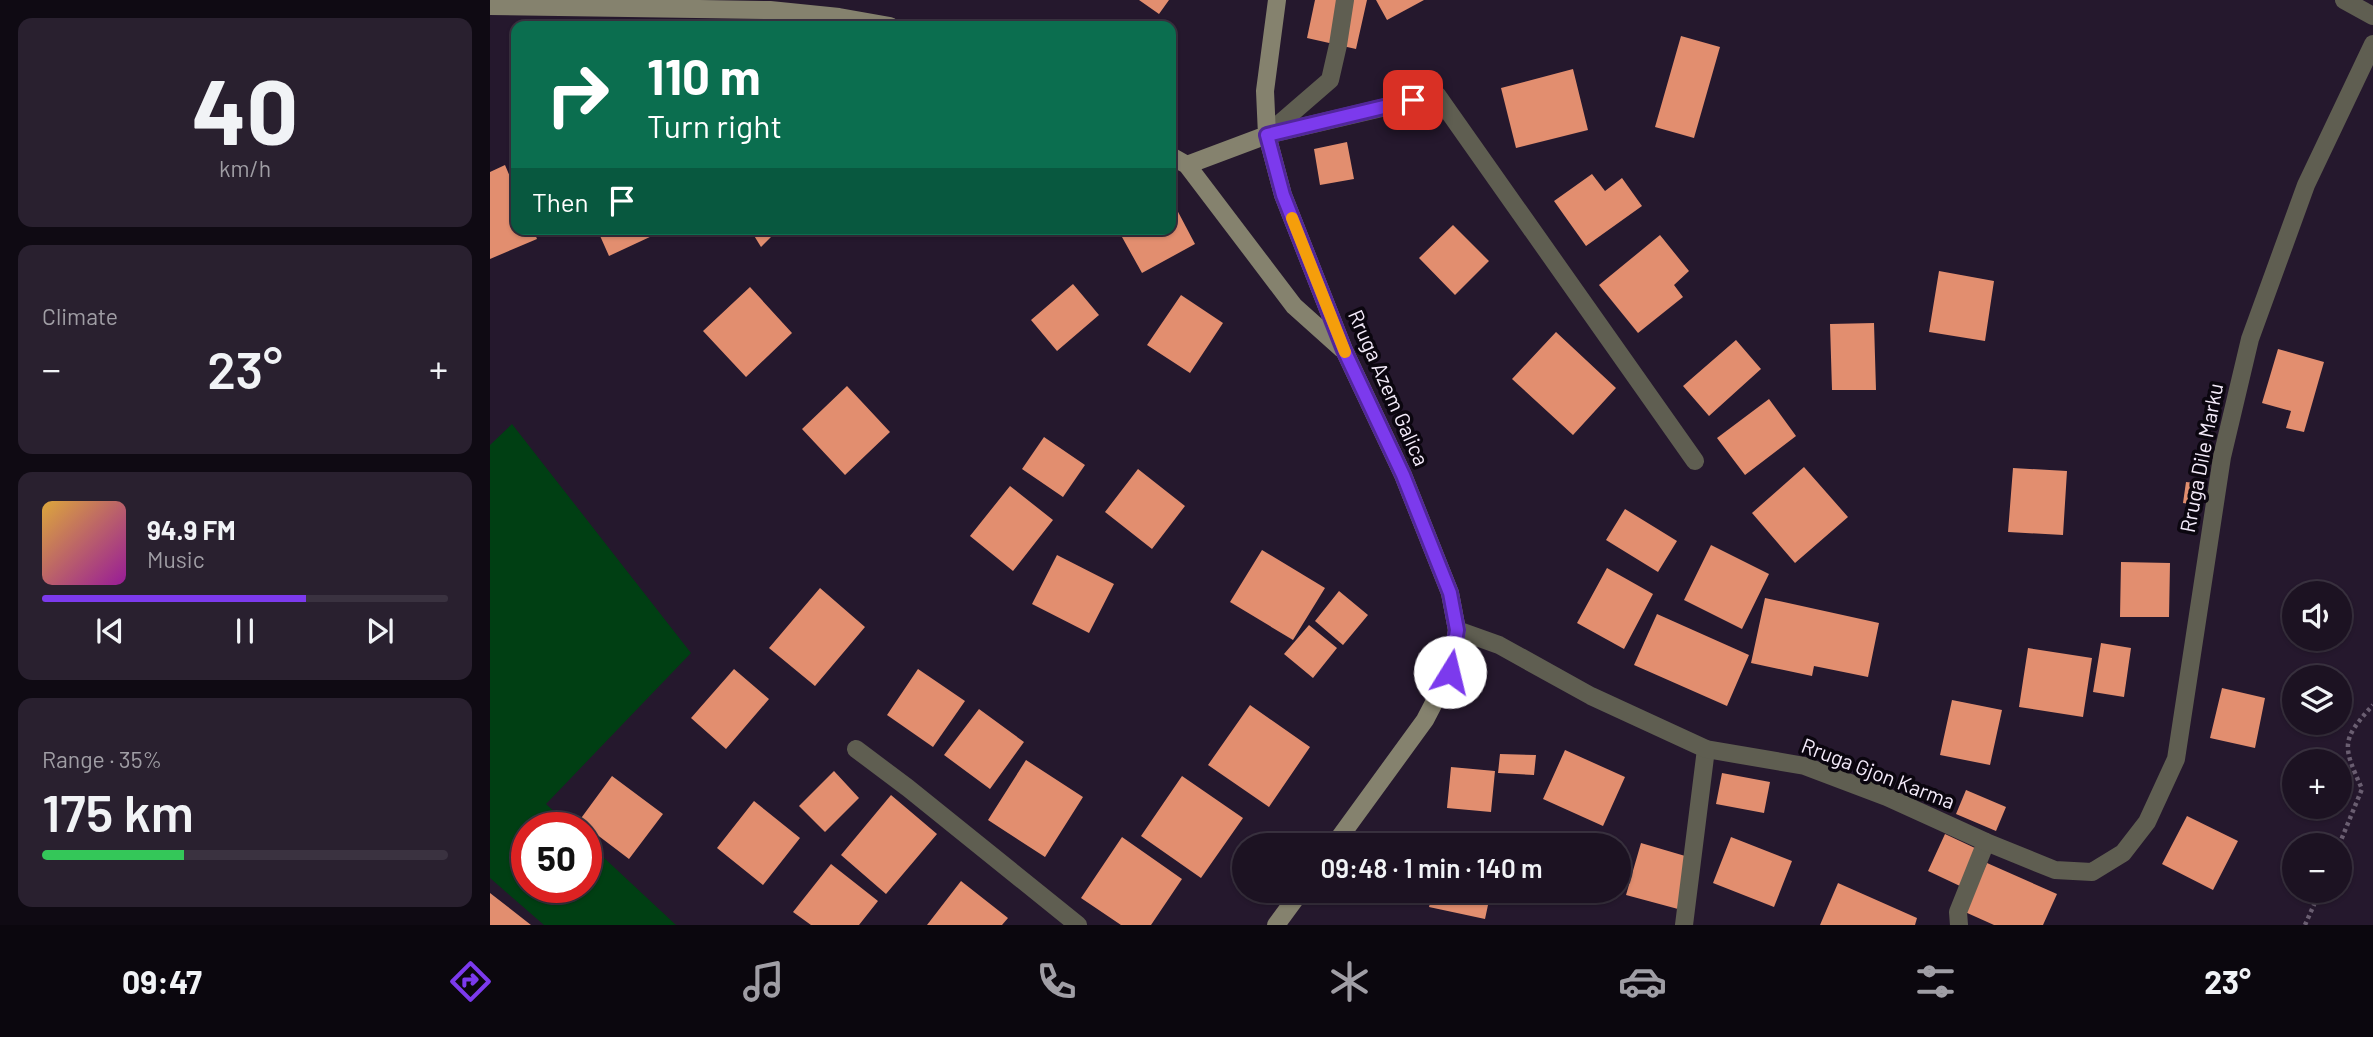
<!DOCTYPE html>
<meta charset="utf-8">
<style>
body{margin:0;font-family:Barlow,sans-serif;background:#29202f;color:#f1f3f6;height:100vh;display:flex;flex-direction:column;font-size:26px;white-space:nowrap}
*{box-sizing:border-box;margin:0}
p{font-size:23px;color:#a09ea5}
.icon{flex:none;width:38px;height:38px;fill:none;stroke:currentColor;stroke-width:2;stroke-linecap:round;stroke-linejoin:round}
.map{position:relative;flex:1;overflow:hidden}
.drawer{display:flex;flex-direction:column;gap:18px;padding:18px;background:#0f0a13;width:490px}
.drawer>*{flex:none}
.guide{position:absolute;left:21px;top:21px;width:665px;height:214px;border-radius:14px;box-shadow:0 2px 5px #0004,0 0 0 2px #3a3240;background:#0b6e4f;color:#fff;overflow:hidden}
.fabs{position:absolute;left:1792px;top:581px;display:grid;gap:14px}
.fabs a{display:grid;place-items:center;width:70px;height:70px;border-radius:50%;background:#1c1222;box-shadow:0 2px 5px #0004,0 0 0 2px #3a3240;font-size:35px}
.speed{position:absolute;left:21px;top:812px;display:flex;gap:14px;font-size:35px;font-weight:700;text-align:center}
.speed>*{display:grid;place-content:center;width:91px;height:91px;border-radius:50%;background:#1c1222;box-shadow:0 2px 5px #0004,0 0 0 2px #3a3240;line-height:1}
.speed .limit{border:10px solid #d22;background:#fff;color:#111}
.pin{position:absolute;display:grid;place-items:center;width:60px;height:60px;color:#fff;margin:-30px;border-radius:14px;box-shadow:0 4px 10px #0006}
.me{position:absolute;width:77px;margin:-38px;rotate:9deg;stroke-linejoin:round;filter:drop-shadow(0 0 5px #0008)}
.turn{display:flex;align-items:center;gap:24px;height:147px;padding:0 21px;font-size:32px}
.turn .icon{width:91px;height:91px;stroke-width:2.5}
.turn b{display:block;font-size:49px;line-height:60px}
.then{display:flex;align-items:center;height:66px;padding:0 21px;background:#0003;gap:14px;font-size:26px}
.big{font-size:52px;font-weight:600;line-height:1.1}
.drawer .card{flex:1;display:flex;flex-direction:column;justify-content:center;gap:10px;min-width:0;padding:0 24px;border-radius:14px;background:#29202f}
.drawer .dial{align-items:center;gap:0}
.dial b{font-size:91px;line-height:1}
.song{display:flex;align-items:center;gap:21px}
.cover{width:84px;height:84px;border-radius:10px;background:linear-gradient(135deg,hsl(40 70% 55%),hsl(300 70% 35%))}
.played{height:7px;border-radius:4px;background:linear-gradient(90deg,#7c3aed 65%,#3a3240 65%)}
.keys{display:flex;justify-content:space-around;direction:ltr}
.heat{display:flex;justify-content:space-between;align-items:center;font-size:38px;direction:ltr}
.charge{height:10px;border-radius:5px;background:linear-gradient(90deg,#34c759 35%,#3a3240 0)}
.trip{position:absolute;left:742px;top:833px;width:399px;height:70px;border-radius:35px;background:#1c1222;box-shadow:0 2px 5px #0004,0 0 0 2px #3a3240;font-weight:600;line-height:70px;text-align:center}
.tab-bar{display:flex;height:112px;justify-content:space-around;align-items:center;background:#0b070e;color:#a09ea5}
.tab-bar .icon{width:49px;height:49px}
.tab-bar .current{color:#7c3aed}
.tab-bar b{font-size:32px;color:#f1f3f6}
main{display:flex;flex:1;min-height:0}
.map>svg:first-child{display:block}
.green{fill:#003f13}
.building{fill:#e28e6f}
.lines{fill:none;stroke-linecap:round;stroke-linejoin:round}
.path{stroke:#6a5e71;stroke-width:4.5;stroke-dasharray:3.5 3.5;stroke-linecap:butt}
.lane{stroke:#5f5e51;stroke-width:18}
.street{stroke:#5f5e51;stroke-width:18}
.secondary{stroke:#85826e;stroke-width:18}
.route-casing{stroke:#51269a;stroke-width:18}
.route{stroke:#7c3aed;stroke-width:12}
.slow{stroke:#f59e0b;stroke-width:12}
.labels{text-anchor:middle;stroke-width:7;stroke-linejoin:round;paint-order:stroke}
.street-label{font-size:21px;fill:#f5ecfb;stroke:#0b060f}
</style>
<main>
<section class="drawer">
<div class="card dial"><b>40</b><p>km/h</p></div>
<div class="card"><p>Climate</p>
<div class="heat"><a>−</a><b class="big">23°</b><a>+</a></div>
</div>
<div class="card">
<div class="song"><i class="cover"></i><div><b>94.9 FM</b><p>Music</p></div></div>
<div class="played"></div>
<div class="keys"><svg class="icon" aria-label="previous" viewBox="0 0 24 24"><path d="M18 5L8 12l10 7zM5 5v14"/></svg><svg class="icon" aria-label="pause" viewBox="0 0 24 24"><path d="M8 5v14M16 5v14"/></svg><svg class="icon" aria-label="next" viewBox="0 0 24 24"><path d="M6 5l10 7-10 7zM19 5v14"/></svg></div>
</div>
<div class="card"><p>Range · 35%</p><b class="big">175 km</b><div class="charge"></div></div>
</section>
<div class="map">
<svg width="1883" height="925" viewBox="0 0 1883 925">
<rect width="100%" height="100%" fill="#25182d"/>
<path class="green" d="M22,424L201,653L56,804L82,828H37V887H96V841L186,925H54L0,878V445Z"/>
<path class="building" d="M649,0H679L669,14Z
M825,0H877L866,49L817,38Z
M886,0H934L897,20Z
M1191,36L1230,47L1204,138L1165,127Z
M1083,69L1098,130L1026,148L1011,88Z
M857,142L864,179L830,185L824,149Z
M15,165L26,191V229H43L47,239L0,259V172Z
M1102,174L1115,191L1132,178L1152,206L1096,246L1064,201Z
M686,208L705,244L652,273L632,237L646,229H681V210Z
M963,225L999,261L965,295L929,258Z
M107,229H177L119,256Z
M260,229H289L271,247Z
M1170,235L1199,271L1184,285L1193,297L1148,333L1109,285Z
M1449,271L1504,281L1495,341L1439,332Z
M583,284L609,315L567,351L541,320Z
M260,287L302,333L256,377L213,331Z
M691,295L733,323L700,373L657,345Z
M1384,323L1386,390H1342L1340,324Z
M1066,332L1126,388L1083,435L1022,379Z
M1246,340L1271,369L1219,416L1193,386Z
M1788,349L1834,362L1814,432L1796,428L1801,411L1772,403Z
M357,386L400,432L355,475L312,429Z
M1279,399L1306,436L1255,475L1227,438Z
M554,437L595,465L573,497L532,469Z
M1314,467L1358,517L1305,563L1262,513Z
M1523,468L1577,471L1573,535L1518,532Z
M648,469L695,506L662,549L615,512Z
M1696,482L1715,484L1711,506L1693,503Z
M520,486L563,520L523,571L480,536Z
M1135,509L1187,541L1168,572L1116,540Z
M1221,545L1279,574L1252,629L1194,600Z
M772,550L835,588L803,640L740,602Z
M567,555L624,584L599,633L542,604Z
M1631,562L1680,563L1679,617H1630Z
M1117,568L1163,594L1134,649L1087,623Z
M330,588L375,627L325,686L279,648Z
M849,591L878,615L853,645L825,621Z
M1275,598L1389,623L1378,677L1324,666L1322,676L1261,663Z
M1167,614L1259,655L1237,706L1144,665Z
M819,625L847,648L823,678L794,654Z
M1611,643L1641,648L1634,697L1603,692Z
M1538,648L1602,658L1593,717L1529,707Z
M244,669L279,699L236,749L201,718Z
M428,669L475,701L443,747L397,715Z
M1732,688L1775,698L1765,748L1720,738Z
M1462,700L1512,710L1500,765L1450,755Z
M760,705L820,747L779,807L718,765Z
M489,709L534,742L500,789L454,755Z
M1075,750L1135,777L1113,826L1053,799Z
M1010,754L1046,755L1044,775L1008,773Z
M536,760L593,797L555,857L498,820Z
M961,767L1005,771L1001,812L957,808Z
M344,771L369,798L335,832L309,806Z
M1232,773L1280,782L1274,813L1226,804Z
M122,776L173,814L139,859L89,821Z
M692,776L753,818L711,878L651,836Z
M1476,790L1516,807L1506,831L1466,814Z
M401,795L447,834L396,894L351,855Z
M264,801L310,838L273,885L227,848Z
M1697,816L1748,841L1723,890L1672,864Z
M1455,834L1487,849L1470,886L1438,871Z
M632,837L692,879L661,925H631L591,898Z
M1241,837L1302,861L1284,907L1223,883Z
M1036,841L1076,843V845H1036Z
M1151,843L1202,858L1188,909L1136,895Z
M1497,863L1567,894L1553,925H1504L1475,912Z
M341,864L388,901L369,925H321L303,912Z
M471,881L518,918L512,925H437Z
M1348,883L1427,918L1425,925H1330Z
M943,891H1001L995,919L939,907Z
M1033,891H1090L1089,905L1032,901Z
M0,893L41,925H0Z"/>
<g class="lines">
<path class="path" d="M1849,845L1872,789C1853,746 1850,741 1883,705
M1815,925L1830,891"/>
<path class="lane" d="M1854,0L1883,16
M780,132L840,80L848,45L855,0
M777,135L947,95L1205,461
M1194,925L1216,749
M1469,925L1468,912L1496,842"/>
<path class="street" d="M967,630L1009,645L1101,696L1216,749L1315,766L1397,797L1496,842L1565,870L1602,872L1633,853L1657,822L1686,759L1732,457L1760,339L1816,185L1883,44
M366,749L418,788L588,925"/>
<path class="secondary" d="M787,0L775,91L777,135L793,195L854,350L913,475L960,593L967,630L960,672L935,720L844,845
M0,6L280,10L349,17L400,26
M681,156L697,165L777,135
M697,165L804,306L852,349
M786,925L811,891"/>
</g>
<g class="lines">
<defs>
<path id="route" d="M923,100L777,135L793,195L854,350L913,475L960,593L967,630L960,672"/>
</defs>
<use href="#route" class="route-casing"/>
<use href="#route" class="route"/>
<path class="slow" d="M802,218L855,352"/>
</g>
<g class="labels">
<g class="street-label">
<text transform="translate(898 388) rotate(66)" y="7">Rruga Azem Galica</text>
<text transform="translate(1712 458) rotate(-79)" y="7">Rruga Dile Marku</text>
<text transform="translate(1388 774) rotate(21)" y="7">Rruga Gjon Karma</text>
</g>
</g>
</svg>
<div class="fabs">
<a><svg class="icon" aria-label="sound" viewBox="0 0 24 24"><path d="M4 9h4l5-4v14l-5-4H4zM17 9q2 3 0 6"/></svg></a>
<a><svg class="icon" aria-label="layers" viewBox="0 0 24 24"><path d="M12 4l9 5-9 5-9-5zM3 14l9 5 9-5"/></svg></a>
<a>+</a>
<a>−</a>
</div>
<div class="speed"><div class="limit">50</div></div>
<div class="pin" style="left:923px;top:100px;background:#d93025"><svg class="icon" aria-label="arrive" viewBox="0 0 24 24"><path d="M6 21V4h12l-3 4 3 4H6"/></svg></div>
<svg class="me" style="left:960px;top:672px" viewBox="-20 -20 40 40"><circle r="19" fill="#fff"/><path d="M0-13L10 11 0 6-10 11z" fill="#7c3aed"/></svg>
<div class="trip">09:48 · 1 min · 140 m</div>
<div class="guide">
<div class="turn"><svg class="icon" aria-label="right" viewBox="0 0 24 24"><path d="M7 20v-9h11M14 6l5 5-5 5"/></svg><div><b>110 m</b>Turn right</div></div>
<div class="then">Then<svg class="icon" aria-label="arrive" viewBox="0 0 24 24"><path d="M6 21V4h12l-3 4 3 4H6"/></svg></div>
</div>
</div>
</main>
<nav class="tab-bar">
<b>09:47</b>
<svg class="icon current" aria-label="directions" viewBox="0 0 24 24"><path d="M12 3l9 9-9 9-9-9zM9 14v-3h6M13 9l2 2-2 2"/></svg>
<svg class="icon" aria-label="music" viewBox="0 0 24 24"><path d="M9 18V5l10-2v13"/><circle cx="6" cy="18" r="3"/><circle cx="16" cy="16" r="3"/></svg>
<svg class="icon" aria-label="phone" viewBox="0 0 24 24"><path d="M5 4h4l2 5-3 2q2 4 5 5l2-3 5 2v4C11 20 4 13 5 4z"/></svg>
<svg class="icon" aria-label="climate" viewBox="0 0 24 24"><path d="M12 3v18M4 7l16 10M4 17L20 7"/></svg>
<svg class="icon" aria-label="car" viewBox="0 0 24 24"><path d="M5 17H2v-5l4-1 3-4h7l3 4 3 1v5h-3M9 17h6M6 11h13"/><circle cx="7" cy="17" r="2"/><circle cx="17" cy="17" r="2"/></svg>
<svg class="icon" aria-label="filters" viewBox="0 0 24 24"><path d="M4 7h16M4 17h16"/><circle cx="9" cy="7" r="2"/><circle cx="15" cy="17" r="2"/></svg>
<b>23°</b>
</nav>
